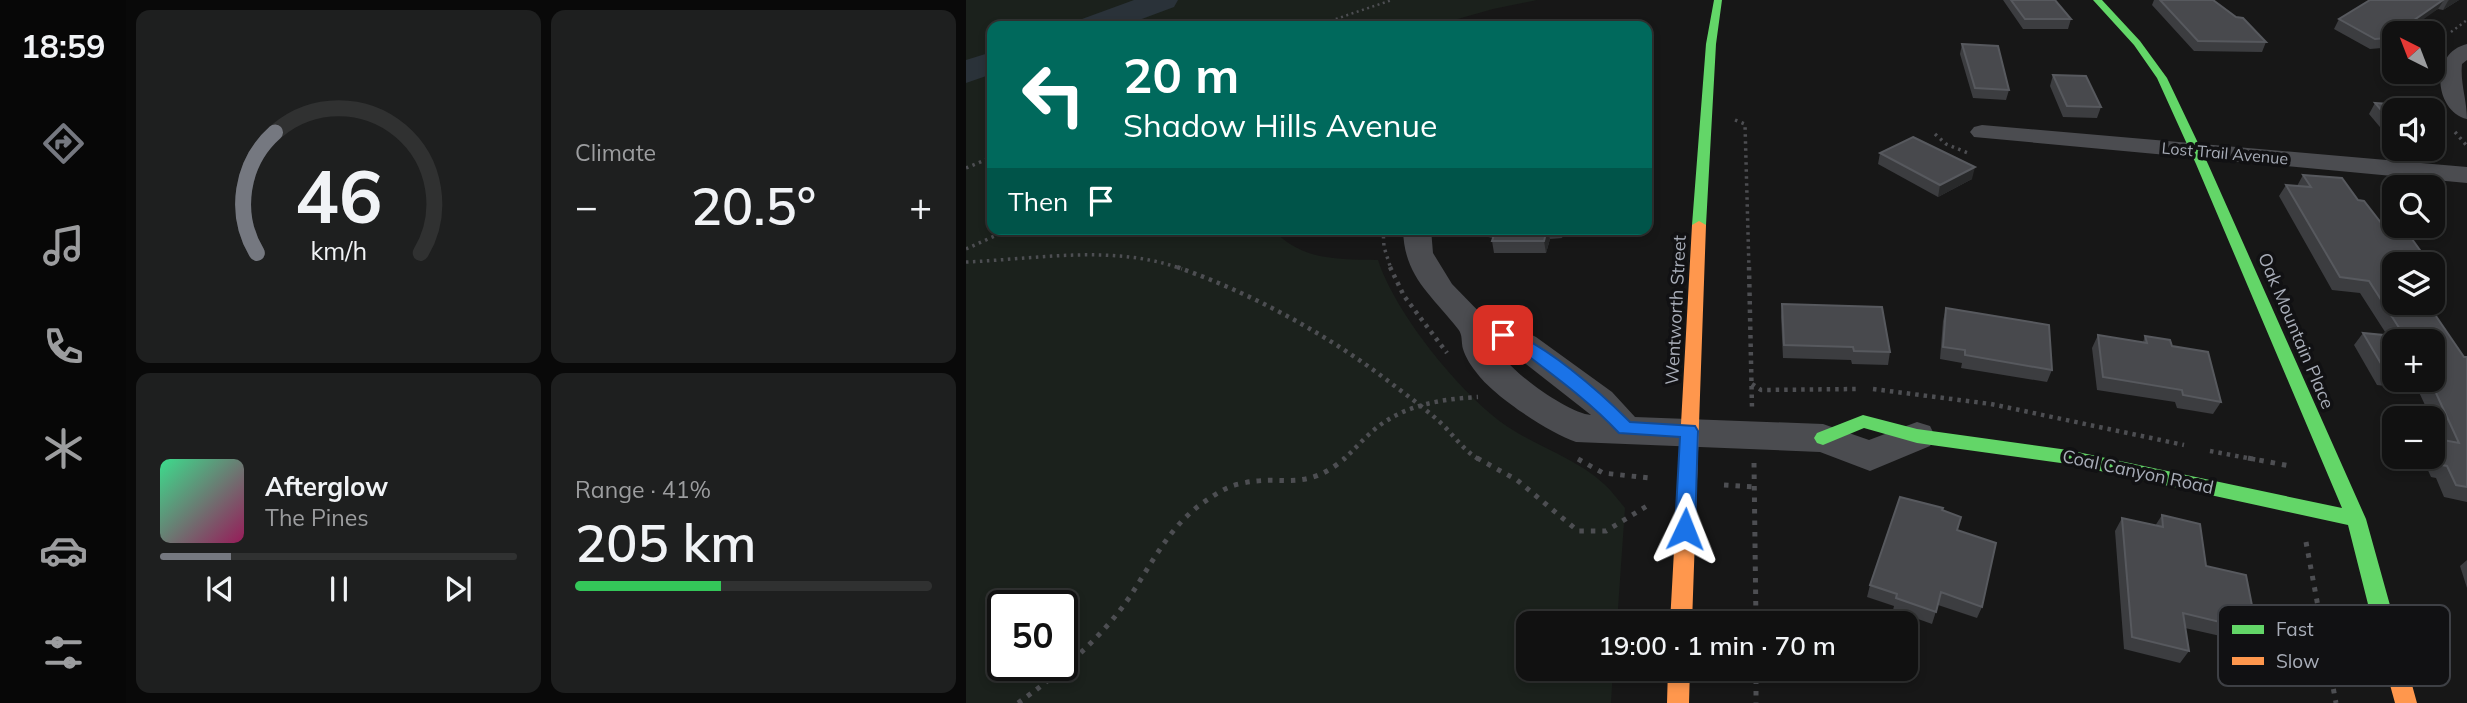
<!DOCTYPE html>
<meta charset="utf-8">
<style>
body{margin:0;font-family:Mulish,sans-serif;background:#1e1f1f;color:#f1f3f6;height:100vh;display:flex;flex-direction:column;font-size:26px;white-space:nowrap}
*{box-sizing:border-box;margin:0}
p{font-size:23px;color:#9c9d9f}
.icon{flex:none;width:38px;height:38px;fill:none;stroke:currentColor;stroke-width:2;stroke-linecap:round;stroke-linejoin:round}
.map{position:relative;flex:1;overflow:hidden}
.sheet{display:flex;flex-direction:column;gap:10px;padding:10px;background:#090909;width:840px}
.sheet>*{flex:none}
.hud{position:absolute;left:21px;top:21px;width:665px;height:214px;border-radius:14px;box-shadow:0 4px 10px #0003,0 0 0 2px #303131;background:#00695c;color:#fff;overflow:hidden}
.needle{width:46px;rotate:318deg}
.controls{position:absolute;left:1416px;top:21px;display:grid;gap:14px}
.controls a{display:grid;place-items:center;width:63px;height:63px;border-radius:14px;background:#111;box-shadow:0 4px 10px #0003,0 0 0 2px #303131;font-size:35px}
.speed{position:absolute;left:21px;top:590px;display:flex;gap:14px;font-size:35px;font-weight:700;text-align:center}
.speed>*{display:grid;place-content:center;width:91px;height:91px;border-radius:50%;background:#111;box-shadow:0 4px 10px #0003,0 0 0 2px #303131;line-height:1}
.speed .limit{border:4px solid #111;border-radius:10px;background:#fff;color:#111}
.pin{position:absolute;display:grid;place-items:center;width:60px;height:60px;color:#fff;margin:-30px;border-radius:14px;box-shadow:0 4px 10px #0006}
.me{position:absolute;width:77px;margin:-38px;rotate:2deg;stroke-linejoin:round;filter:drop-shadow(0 0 5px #0008)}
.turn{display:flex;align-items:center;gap:24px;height:147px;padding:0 21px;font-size:32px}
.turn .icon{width:91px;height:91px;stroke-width:2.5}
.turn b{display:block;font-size:49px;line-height:60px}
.then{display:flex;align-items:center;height:66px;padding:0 21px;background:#0003;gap:14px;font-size:26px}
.big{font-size:52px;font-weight:600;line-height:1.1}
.sheet .card{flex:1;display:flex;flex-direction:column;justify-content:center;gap:10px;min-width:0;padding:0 24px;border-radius:14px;background:#1e1f1f}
.sheet .dial{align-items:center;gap:0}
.dial svg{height:182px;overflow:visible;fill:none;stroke:#303131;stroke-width:7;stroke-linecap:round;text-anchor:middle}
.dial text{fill:#f1f3f6;stroke:none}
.song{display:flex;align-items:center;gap:21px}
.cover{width:84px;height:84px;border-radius:10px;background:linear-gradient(135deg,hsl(150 70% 55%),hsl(330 70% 35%))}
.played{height:7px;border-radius:4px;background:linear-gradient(90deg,#757880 20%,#303131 20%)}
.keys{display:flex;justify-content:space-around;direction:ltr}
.heat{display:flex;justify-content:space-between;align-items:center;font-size:38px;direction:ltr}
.charge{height:10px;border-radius:5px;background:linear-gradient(90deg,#34c759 41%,#303131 0)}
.sheet .tiles{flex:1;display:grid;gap:10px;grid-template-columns:repeat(2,1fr)}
.trip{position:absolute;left:550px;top:611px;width:402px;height:70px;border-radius:14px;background:#111;box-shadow:0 4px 10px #0003,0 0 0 2px #303131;font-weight:600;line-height:70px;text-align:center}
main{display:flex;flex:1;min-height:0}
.tabs{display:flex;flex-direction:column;width:126px;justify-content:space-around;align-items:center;background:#070707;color:#9c9d9f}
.tabs .icon{width:49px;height:49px}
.tabs .current{color:#757880}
.tabs b{font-size:32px;color:#f1f3f6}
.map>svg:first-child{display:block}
.green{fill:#1b211c;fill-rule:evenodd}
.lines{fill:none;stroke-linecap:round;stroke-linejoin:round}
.river{fill:#2a3239;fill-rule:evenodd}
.path-far3{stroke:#4d4e52;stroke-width:2.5;stroke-dasharray:2 3.5;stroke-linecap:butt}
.path-far2{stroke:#4d4e52;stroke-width:3.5;stroke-dasharray:2.5 4.5;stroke-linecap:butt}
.path-far1{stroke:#4d4e52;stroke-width:4.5;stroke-dasharray:3.5 5;stroke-linecap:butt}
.path{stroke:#4d4e52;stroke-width:5;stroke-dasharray:4.5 7;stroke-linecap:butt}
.street{fill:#4b4c50;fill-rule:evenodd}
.fast{fill:#63d668;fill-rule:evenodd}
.slow{fill:#ff974d;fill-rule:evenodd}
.wall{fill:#3c3d40;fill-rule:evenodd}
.shaded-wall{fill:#28292a}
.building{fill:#48494d;stroke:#57595e;stroke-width:2}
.route{fill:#1a73e8;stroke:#114b97;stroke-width:2}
.labels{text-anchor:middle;stroke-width:7;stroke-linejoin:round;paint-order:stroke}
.far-street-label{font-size:16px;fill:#a8adb8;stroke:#111113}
.street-label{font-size:18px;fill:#a8adb8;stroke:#111113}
.key{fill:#111113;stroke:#3e4045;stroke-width:2}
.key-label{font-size:19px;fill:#a8adb8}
</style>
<main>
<nav class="tabs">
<b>18:59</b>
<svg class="icon current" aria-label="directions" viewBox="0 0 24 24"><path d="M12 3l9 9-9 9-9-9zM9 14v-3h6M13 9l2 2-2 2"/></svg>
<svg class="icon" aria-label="music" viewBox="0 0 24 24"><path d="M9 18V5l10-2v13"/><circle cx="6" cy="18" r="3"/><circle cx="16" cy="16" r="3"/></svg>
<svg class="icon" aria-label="phone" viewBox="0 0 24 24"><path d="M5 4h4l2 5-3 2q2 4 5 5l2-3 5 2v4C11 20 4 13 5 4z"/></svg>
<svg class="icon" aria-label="climate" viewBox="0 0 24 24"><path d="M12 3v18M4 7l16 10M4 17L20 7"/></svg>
<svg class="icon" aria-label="car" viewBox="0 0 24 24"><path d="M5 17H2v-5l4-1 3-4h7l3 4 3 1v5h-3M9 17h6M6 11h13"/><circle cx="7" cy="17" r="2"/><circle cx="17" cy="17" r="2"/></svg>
<svg class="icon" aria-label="filters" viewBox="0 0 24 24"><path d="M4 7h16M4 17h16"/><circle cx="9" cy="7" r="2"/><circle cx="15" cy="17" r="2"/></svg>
</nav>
<section class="sheet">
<div class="tiles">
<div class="card dial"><svg viewBox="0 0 100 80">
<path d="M14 69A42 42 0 1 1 86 69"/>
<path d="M14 69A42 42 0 0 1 22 16" stroke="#757880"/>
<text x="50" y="56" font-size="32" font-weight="700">46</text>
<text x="50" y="72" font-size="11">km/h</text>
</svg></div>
<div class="card"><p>Climate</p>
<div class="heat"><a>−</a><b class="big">20.5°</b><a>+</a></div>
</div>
<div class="card">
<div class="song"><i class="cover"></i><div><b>Afterglow</b><p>The Pines</p></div></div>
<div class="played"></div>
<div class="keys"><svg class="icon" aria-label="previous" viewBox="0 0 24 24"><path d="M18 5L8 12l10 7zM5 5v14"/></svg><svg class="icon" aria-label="pause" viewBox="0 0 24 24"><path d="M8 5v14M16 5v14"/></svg><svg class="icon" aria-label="next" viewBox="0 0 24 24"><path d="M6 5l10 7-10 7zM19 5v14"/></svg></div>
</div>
<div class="card"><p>Range · 41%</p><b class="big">205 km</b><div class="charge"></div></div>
</div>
</section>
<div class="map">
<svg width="1501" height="703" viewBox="0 0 1501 703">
<rect width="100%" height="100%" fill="#171717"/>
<path class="green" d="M0,0H571L527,9L467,26H26V229H306C336,261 371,259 412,260C429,313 495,395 542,427C572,447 611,459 638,484C646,491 652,500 659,508L651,623H562V668L647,669L645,703H0ZM37,606H96V665H37Z"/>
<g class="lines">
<path class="river" d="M168,0H212L208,7L157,26H112L116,19Z
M26,52V74L0,83V60Z"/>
<path class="path-far3" d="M349,26L426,0
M1485,32L1501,20
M1453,72L1457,88"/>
<path class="path-far2" d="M769,120L779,124L783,269
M1489,132L1501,146
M969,134L980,144L1002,153
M0,168L26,157
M417,229L418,247L425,269
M41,233L51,229
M0,249L44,229
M0,262C72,259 147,244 216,269"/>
<path class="path-far1" d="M211,267C288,294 366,337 430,387C446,399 462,411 476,424C489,437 498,451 514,460
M424,267L438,296L481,353
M783,267L786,408
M786,384L795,390L891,389
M907,389L1025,404L1218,445
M1244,451L1292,460
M377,460C388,450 397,439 409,429C438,405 475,399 512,397"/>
<path class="path" d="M511,458L551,480L612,531H640L681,506
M1282,458L1324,466
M612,459L637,473L683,478
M788,463L790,623
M758,485L790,487
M1340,542L1370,703
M790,668V703
M52,703C91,675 129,644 158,605C183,570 199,531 235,504C247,496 259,487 273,484C317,473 337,494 379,458"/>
<path class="street" d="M1501,44V60L1496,64C1494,83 1501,100 1501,119C1468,111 1463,53 1501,44Z
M1016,125L1501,167V183L1008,137L1004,132L1008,127Z
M437,229H465L467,253L486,284L522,321L549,327L570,337L646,392L669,417L857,424L903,440L951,422L964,426L969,436L964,446L904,471L854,452L610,442C583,433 526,395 510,372C505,366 499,356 497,349C495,342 497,335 492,329C465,294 438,277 437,229ZM529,344L546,353L625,415C602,414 535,366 529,344Z"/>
<path class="fast" d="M748,0H756L750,44L740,225L733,229L726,225L740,44Z
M1127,0H1136L1174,41L1201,78L1242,164L1400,519L1427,616L1423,623L1416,626L1409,623L1405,616L1382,525L1102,464L951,443L898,428L857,445L851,443L848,438L851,433L897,415L951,429L1102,450L1376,508L1230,164L1191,78L1168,45Z"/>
<path class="slow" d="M733,221L740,225L726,623H704L726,225Z
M1416,606L1423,609L1427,616L1451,703H1429L1405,616L1409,609Z
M702,668H724L723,703H701Z"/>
</g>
<path class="wall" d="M1037,0H1089L1105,19L1102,29H1057Z
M1188,0H1247L1300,42L1296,52L1228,51L1186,5Z
M1404,0H1493L1477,10L1472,9L1428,33V40L1416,48L1404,49L1368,29L1373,19Z
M996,44L1043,90L1040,100L1007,98L994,54Z
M1087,75L1135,107L1131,118L1097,117L1084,86Z
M1409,103L1428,110V140L1424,139L1403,114Z
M1466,121L1476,132L1469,143H1466Z
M914,153L1006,179L972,197L912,164Z
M1337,175L1428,264L1498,357H1501V502L1478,497L1470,478L1465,477L1456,457H1466V438L1474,440L1466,422V418H1465L1452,390L1411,385L1388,345L1397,333L1421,335L1394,293L1366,290L1313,196L1320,185L1331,186ZM1428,341L1466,380H1428Z
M599,229L596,238L584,239L580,253H528L526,241L527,238L522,237L520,230H517Z
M1466,267L1474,277L1470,283L1471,286L1466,292Z
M816,304L924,352L922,365L886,364L885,360L817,358L815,317Z
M980,308L1086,370L1081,382L995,368L996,363L974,359L977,321Z
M1132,335L1177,342L1179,336L1206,346L1255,402L1247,414L1211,408L1209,402L1131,390L1126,348Z
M976,510L991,530L1016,607L1011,618L972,605L966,624L927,610L928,606L901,597L904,585Z
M1196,515L1240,566L1291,631L1281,642L1219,628L1223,651L1214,663L1158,649L1149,531L1156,518L1189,526Z
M1501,560V588L1494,566Z"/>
<path class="shaded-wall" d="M1478,0L1472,9L1438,33H1429Z
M1483,0H1493L1477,10L1482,1Z
M1428,34V40L1416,48L1422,38Z
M1009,167L1006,179L972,197L974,185Z
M581,229L584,239L580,253L578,241Z
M595,229H599L596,238Z"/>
<path class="building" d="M1045,0H1089L1105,19H1059Z
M1194,0H1247L1270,17L1277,18L1300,42L1232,41Z
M1404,0H1477L1422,38L1409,39L1373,19Z
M996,44L1032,46L1043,90L1009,88Z
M1087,75L1120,76L1135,107L1101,106Z
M1409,103L1453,106L1456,110H1428V125Z
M1466,121L1476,132L1466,131Z
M947,137L1009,167L974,185L914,153Z
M1337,175L1376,178L1392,200L1398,201L1423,233L1443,235L1464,264H1428V303H1461L1498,357H1501V487L1490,485L1481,466L1476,465L1466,442V438L1493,443L1464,380H1466V341H1428V373L1420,372L1397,333L1439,337L1403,281L1374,277L1320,185L1345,187Z
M530,229H581L578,241H526Z
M1466,267L1474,277H1466Z
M816,304L916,307L924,352L888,351L887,347L818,345Z
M980,308L1083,325L1086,370L999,355V350L977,347Z
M1132,335L1181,343L1179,336L1204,340L1206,346L1242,352L1255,402L1217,395L1216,390L1137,377Z
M934,497L977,508L976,510L995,517L991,530L1030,543L1016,607L975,592L970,612L930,598L931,594L904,585Z
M1196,515L1234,524L1240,566L1280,575L1291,631L1217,613L1223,651L1166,637L1156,518L1197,527Z"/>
<path class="route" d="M537,330C577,341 635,393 664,422L729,426L732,431L729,529L726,535L719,537L712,535L709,529L714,437L653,433C624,402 591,378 557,352C548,345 536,343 530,335Z"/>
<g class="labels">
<g class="far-street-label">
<text transform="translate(1259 153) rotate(5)" y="6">Lost Trail Avenue</text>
</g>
<g class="street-label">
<text transform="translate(710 310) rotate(-87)" y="6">Wentworth Street</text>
<text transform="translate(1330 331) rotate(67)" y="6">Oak Mountain Place</text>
<text transform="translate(1172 472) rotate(12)" y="6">Coal Canyon Road</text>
</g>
</g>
<rect x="1252" y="605" width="232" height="81" rx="10" class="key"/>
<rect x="1266" y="625" width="32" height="9" fill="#63d668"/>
<rect x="1266" y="657" width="32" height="8" fill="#ff974d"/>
<g class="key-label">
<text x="1310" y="636">Fast</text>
<text x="1310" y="668">Slow</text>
</g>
</svg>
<div class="controls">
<a><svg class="needle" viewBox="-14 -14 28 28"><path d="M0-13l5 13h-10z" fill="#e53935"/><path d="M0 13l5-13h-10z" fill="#9c9d9f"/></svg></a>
<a><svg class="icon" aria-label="sound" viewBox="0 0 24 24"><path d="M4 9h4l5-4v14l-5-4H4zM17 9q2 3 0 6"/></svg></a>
<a><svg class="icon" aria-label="search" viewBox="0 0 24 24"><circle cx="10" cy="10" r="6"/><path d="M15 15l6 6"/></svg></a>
<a><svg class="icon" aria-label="layers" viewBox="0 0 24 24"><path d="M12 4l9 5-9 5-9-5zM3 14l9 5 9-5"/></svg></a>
<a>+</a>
<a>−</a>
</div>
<div class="speed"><div class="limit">50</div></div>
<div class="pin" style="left:537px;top:335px;background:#d93025"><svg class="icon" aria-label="arrive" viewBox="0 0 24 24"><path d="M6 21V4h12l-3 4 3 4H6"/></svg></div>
<svg class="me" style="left:719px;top:529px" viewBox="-20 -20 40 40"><path d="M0-17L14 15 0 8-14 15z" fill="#1a73e8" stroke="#fff" stroke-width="4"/></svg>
<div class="trip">19:00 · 1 min · 70 m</div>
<div class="hud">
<div class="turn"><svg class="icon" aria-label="left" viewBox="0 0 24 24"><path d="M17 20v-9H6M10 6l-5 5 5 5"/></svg><div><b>20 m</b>Shadow Hills Avenue</div></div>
<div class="then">Then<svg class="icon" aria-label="arrive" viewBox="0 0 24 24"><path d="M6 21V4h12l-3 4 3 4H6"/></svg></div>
</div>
</div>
</main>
